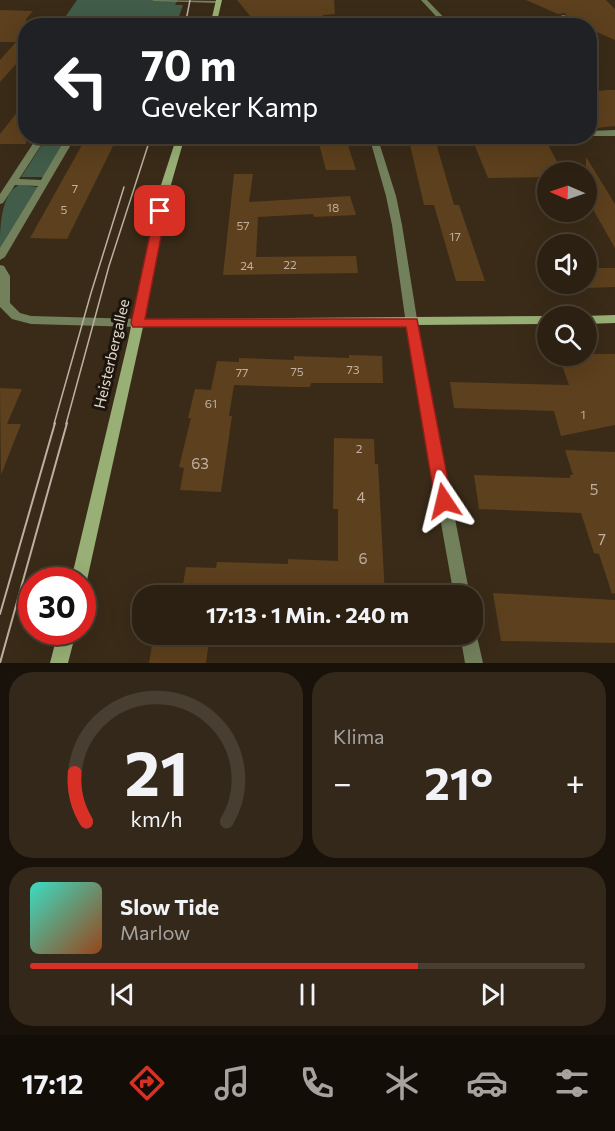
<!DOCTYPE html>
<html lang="de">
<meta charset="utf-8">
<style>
body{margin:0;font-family:Commissioner,sans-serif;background:#34281b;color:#f1f3f6;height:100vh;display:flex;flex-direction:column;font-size:22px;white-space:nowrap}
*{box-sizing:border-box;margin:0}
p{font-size:20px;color:#a6a39f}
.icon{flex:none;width:33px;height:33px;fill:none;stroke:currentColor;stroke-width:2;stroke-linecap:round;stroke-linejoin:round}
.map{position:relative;height:663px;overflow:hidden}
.sheet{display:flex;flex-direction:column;gap:9px;padding:9px;background:#18120a;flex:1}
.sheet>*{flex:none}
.top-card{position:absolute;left:18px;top:18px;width:579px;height:126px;border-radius:24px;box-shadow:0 6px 24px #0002,0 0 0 2px #483e32;background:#202124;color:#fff;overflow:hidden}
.needle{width:39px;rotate:272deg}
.controls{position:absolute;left:537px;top:162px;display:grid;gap:12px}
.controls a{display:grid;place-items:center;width:60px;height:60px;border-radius:50%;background:#2c2012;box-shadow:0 6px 24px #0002,0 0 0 2px #483e32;font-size:30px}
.speed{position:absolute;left:18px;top:567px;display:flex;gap:12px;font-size:30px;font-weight:700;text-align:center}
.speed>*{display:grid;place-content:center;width:78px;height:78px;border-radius:50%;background:#2c2012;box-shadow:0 6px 24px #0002,0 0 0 2px #483e32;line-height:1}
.speed .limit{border:9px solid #d22;background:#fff;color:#111}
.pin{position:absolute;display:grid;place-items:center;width:51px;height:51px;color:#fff;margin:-26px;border-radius:12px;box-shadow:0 3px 9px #0006}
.me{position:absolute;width:66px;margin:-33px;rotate:350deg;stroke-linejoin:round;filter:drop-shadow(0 0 4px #0008)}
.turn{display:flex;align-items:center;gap:21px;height:126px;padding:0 24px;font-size:27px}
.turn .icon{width:78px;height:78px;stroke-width:2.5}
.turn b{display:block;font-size:42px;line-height:51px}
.big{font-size:45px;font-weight:700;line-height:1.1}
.sheet .widget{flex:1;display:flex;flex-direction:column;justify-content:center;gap:9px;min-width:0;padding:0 21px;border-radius:24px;background:#34281b}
.sheet .dial{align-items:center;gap:0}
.dial svg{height:156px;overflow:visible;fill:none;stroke:#483e32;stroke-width:7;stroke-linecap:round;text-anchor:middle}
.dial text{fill:#f1f3f6;stroke:none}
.song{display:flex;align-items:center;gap:18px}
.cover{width:72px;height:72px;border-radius:9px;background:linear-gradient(135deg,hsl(170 70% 55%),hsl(20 70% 35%))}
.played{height:6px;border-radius:3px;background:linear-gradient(90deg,#d93025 70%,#483e32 70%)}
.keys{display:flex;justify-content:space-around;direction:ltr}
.heat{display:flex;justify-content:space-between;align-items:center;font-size:33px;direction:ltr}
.sheet .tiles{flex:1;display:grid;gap:9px;grid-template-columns:1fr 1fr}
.widget:last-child{grid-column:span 2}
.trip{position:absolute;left:132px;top:585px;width:351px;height:60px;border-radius:24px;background:#2c2012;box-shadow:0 6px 24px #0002,0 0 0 2px #483e32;font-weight:700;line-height:60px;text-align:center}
.menu{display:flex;height:96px;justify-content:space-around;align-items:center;background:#120d07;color:#a6a39f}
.menu .icon{width:42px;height:42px}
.menu .current{color:#d93025}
.menu b{font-size:27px;color:#f1f3f6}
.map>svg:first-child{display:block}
.green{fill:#415c49}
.building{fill:#5d401d}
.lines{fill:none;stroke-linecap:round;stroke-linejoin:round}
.lane{fill:#72805c;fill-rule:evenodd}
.street{fill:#72805c;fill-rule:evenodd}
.secondary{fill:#98af75;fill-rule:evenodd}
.tram-far1{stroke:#bbb0a4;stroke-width:1.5}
.tram{stroke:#bbb0a4;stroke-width:2}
.route{fill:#d93025;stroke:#8d1f18;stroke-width:1.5}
.labels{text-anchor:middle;stroke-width:6;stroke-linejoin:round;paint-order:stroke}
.number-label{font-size:12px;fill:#bfb0a0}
.street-label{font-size:15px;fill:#e0d6cb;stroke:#1c150d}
.near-number-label{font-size:15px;fill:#bfb0a0}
</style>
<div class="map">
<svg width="615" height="663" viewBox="0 0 615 663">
<rect width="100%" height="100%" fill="#3a2b18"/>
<path class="green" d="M77,0H178L175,5H183L176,25L59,26Z
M47,137H69L44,177H21Z
M19,185L38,187L0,249C0,230 0,194 19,185Z"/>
<path class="building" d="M237,0H334L335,14L323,15V26H302V19H272L271,22H255Z
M526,0H606L615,9V40L590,29V26H582L568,19L565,13L558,14Z
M0,10L33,11L26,19V53L0,82V60L16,42H0Z
M607,90H615V126L596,128L590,123V92Z
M26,101V144H0V134Z
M87,136H118L67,239L30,238Z
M317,136H345L356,170H326Z
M408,136H434L454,205H459L485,281H456L434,205H424Z
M471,136H543L563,172H548V177L488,178Z
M586,157L615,204V248L586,197Z
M234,174H253L249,202L350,196L356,215L314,217L313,214L258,217L256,257L356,256L358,273L223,275Z
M586,268H615V287L586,288Z
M586,354H615V425L561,436L554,411L454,408L450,382L569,385L559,356H586Z
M349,355L382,356L383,383H311L310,387H294L234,385L229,416H232L221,492L180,490L184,468L179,467L191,418H188L195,389L211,390L217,361L239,362V358L294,360V356L349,358Z
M0,388L22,389L7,424H21L1,475Z
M334,438L374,439L375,464H378L385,596H181L186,567L216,568L217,562L288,564V559L338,561V509H333Z
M565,450L615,452V593L612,594L599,554L594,553L581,513L479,509L474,475L570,478V475H573Z
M493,593L615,600V643L501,641Z
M154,634H202L201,641H209L206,663H149Z"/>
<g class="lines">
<path class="lane" d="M152,0L218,1L220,2L218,3L154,1Z"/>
<path class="street" d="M421,0H427L452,26H445Z
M564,15L566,16V18L535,26H522Z
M615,130V136H590V131Z
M38,136H47L19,179L41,180L67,136H76L5,257L0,260V248L38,186L15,185L3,203L0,204V194Z
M369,136H377L396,196L402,225L420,338L470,596H454L408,338L392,225L386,196Z
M0,265L4,266L10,276V303L20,313L31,316L138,319L144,323L138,327L31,324L12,319L0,307Z
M472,627L475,628L483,663H465L460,634H472Z"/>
<path class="secondary" d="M216,0H222L216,26H210Z
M177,136H185L170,188L144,319L548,316H550H548V324L143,327L87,580L82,587V580H71L128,341L160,188Z
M615,315V323L586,324V316H584Z
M58,632H76L68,663H50Z"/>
<path class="tram-far1" d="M185,26L190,0
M54,424L91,293L124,187
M66,424L109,266L151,136"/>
<path class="tram" d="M0,614L55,423
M0,663L67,423"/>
</g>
<path class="route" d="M160,208L166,211L145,319H417L452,501L450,506L444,508L438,506L435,501L406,327H133L131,323L155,211Z"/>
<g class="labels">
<g class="number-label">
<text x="75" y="193">7</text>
<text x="333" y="212">18</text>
<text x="64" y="214">5</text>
<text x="243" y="230">57</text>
<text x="455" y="241">17</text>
<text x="290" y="269">22</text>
<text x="247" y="270">24</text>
<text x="353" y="374">73</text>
<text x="297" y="376">75</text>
<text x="242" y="377">77</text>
<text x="211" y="408">61</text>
<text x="583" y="419">1</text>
<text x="359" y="453">2</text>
</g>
<g class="street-label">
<text transform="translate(112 354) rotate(-77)" y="5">Heisterbergallee</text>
</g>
<g class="near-number-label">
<text x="200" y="469">63</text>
<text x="594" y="495">5</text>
<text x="361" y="503">4</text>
<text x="602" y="545">7</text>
<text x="363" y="564">6</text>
</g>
</g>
</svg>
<div class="controls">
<a><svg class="needle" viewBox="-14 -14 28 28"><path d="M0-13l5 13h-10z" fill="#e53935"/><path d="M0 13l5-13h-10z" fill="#a6a39f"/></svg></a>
<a><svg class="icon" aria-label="sound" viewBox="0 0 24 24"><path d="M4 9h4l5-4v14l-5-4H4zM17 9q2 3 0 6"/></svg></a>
<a><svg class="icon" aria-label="search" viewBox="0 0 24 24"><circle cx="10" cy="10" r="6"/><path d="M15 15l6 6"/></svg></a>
</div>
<div class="speed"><div class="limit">30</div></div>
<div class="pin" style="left:160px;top:211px;background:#d93025"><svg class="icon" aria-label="arrive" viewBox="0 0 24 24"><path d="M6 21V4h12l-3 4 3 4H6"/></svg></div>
<svg class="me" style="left:444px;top:501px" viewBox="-20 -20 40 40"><path d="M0-17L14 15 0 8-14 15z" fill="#d93025" stroke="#fff" stroke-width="4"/></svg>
<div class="trip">17:13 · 1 Min. · 240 m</div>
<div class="top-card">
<div class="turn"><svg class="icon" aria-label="left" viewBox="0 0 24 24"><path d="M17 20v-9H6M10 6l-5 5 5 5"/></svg><div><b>70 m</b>Geveker Kamp</div></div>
</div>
</div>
<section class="sheet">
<div class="tiles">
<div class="widget dial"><svg viewBox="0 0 100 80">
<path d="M14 69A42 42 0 1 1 86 69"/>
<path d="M14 69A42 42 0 0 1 8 44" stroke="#d93025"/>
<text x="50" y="56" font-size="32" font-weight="700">21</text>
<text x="50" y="72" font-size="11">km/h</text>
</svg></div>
<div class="widget"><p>Klima</p>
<div class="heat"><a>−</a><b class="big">21°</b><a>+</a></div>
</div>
<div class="widget">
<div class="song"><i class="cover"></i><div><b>Slow Tide</b><p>Marlow</p></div></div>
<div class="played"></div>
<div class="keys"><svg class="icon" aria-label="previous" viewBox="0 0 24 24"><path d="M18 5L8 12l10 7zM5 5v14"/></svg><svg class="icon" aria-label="pause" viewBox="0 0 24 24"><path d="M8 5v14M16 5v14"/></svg><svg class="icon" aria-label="next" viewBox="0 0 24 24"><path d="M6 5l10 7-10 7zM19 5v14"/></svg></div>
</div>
</div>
</section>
<nav class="menu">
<b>17:12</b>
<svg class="icon current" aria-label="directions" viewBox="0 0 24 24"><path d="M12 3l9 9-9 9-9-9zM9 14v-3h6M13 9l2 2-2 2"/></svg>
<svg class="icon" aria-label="music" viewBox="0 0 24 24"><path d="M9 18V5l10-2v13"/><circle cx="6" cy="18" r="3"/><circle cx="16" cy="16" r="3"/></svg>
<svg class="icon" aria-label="phone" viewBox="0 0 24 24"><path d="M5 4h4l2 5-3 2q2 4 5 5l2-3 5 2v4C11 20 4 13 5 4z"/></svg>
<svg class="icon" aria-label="climate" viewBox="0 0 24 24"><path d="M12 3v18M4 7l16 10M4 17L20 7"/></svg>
<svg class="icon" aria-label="car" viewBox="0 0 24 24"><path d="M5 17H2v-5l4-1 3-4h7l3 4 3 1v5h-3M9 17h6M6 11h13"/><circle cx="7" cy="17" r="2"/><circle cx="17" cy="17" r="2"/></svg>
<svg class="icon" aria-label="filters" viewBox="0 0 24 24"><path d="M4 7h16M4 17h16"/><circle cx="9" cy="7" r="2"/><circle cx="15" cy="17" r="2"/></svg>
</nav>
